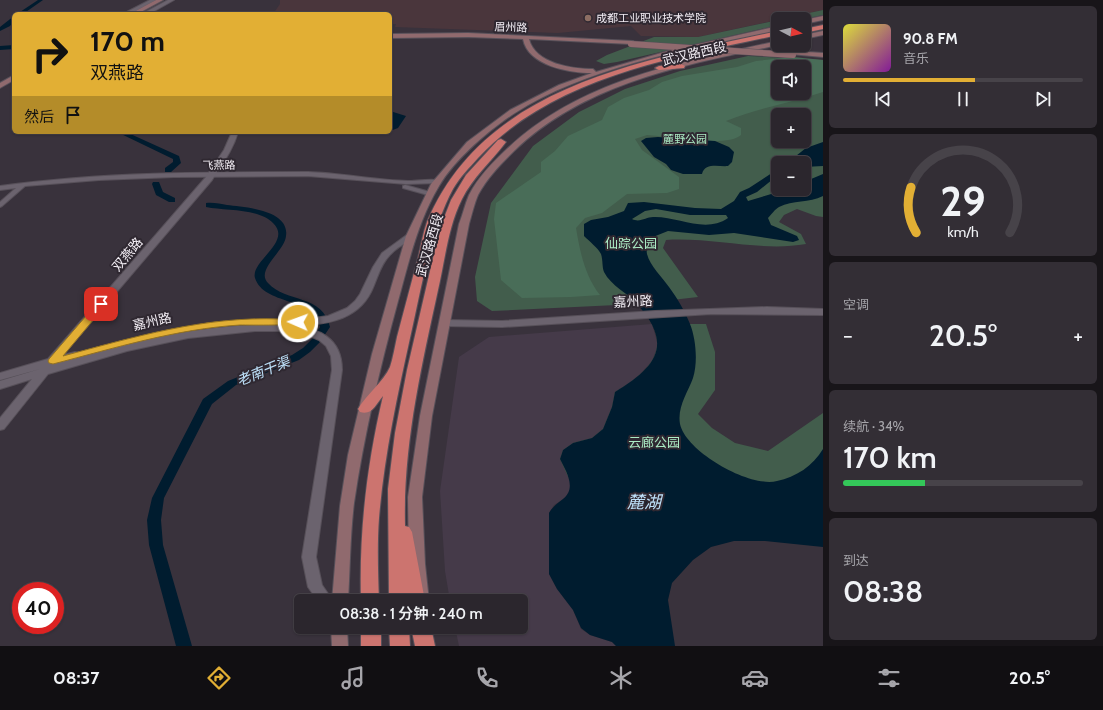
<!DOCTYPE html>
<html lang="zh">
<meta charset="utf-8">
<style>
body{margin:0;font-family:Cabin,"Noto Sans SC",sans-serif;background:#332e35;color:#f1f3f6;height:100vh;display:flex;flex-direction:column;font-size:15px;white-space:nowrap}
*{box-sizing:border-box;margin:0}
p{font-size:13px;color:#a6a5aa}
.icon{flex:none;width:22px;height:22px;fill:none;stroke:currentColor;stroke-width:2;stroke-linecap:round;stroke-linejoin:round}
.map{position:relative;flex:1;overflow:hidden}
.panel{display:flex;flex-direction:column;gap:6px;padding:6px;background:#181519;width:280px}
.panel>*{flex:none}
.banner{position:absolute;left:12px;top:12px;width:380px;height:122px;border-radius:6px;box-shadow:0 1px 3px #0004,0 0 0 1px #474349;background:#e2af34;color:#111;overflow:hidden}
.needle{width:26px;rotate:97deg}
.controls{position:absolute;left:771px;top:12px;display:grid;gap:8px}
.controls a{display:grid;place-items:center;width:40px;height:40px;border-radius:6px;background:#2b262d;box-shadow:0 1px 3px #0004,0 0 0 1px #474349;font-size:20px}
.speed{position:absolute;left:12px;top:582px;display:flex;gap:8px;font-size:20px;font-weight:700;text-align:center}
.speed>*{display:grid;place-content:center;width:52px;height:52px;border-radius:50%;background:#2b262d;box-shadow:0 1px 3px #0004,0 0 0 1px #474349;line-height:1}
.speed .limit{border:6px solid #d22;background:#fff;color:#111}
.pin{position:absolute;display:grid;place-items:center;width:34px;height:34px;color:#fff;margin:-17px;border-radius:8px;box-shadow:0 2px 6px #0006}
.me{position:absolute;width:44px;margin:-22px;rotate:272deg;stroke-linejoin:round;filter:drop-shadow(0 0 3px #0008)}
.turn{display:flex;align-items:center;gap:14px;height:84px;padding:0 12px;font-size:18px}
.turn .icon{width:52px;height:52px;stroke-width:2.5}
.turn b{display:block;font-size:28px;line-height:34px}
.then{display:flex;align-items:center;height:38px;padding:0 12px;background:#0003;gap:8px;font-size:15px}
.big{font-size:30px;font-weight:600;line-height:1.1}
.panel .widget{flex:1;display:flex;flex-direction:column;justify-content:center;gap:6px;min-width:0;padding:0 14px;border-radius:6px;background:#332e35}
.panel .dial{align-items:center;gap:0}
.dial svg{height:104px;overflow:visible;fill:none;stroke:#474349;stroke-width:7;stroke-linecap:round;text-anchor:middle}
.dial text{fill:#f1f3f6;stroke:none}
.song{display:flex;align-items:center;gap:12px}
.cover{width:48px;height:48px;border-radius:6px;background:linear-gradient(135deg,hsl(60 70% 55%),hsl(290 70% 35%))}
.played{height:4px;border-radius:2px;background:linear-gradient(90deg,#e2af34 55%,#474349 55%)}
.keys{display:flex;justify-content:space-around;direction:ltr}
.heat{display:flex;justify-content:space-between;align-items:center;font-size:22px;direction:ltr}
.charge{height:6px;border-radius:3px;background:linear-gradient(90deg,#34c759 34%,#474349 0)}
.trip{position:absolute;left:294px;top:594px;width:234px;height:40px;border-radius:6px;background:#2b262d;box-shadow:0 1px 3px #0004,0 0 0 1px #474349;font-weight:600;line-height:40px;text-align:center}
.menu{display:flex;height:64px;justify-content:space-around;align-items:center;background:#110f12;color:#a6a5aa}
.menu .icon{width:28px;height:28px}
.menu .on{color:#e2af34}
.menu b{font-size:18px;color:#f1f3f6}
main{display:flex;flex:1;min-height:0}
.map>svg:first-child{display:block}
.built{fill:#453a49}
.education{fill:#4a363c}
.green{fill:#425d4c;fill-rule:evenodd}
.forest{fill:#496d58;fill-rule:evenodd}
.water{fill:#001c2f;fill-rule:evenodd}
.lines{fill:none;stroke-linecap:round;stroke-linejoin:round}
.canal{fill:#001c2f;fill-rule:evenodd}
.minor-casing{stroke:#575059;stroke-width:2}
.tertiary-casing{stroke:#575059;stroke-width:2}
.secondary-casing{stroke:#575059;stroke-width:2}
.trunk-casing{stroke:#575059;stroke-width:2}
.minor{fill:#6b636e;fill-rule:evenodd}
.tertiary{fill:#6b636e;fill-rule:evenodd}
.secondary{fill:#906a6e;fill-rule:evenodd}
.trunk{fill:#cc746f;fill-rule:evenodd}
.secondary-bridge-casing{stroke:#575059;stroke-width:7;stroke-linecap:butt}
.secondary-bridge{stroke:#906a6e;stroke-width:6}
.route{fill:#e2af34;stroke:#937222}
.education-dot{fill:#8d6e63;stroke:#2f2831;stroke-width:1.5}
.labels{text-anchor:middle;stroke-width:4;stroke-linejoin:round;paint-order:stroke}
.far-poi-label{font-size:11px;fill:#f3eef5;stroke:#2f2831;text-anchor:start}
.far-street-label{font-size:11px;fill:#f3eef5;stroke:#2f2831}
.far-park-label{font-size:11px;fill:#acecc5;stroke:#2f2831}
.street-label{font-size:13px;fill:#f3eef5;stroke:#2f2831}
.park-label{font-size:13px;fill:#acecc5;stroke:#2f2831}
.water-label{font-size:14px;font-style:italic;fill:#bde0f9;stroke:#2f2831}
.near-water-label{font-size:17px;font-style:italic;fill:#bde0f9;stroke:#2f2831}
</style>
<main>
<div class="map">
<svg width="823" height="646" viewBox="0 0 823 646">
<rect width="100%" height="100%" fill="#39323c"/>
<path class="built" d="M652,324L658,345L652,361L636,379L615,392L612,407L603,429L592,438L573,443L560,459L570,481L571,488L565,498L554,505L549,513V574L557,589L573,610L581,629L590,635L612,642L616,646H459L455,627H521V601H450L445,571L440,491L459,357L489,337Z"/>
<path class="education" d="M280,0H823V10L698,37L641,36L631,26L558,33L395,27L396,24H390V14H273L280,4Z"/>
<path class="green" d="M823,10V15L804,19H781Z
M778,20V25L617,62L604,64L596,61L607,55L654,37H698Z
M748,56L823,60V217L816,216L797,209L784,215L779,222L801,234L806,244C761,252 713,237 666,240L663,248L698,297L637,304L492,311L477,301L475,277L491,203L533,146L579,112L625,89L680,71ZM778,67H804V93H778ZM778,115H804V141H778ZM778,163H804V189H778Z
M652,324H706L715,352V390L698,414L712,428L735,443L768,451L823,413V506L571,488L570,481L560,459L563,450L573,443L592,438L603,429L612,407L615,392C640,377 669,357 652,324Z"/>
<path class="forest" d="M793,57L823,60V92C791,103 757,108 726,121L741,128V135C727,148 667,136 647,135L635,139L642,150L679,177V189L667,193L627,194L602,213L585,218L576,228C580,252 585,276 600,295L571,297L522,298L501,280L494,219L496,203L541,172V162L555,151L568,136L602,120L608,107L624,98L649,90L662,82L682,76L737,67L756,61ZM778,67H804V93H778Z"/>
<path class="water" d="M390,111L406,116L398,128L390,131Z
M658,137L715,141L729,147L734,152L732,162L728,166C719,167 705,162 702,174H683L671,170L666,164L654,157L641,141L646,138Z
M823,142V166L804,167V163H787L806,148Z
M778,169V175L757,192L746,197L748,201L788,189H804V182L823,174V196C809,203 793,200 779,207C775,209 771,215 768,218L771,225L797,236L799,240L793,242L734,233L709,235L668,231L648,239C648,244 646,250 647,254C650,266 662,277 669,287C677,298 685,311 690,324C696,339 698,362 693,378C688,392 677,407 680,424C686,452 750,488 777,481C796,477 813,466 823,449V547L765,541H734L711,547L693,560L672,583L668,600L675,646H616L612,642L590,635L581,628L573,610L557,589L549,574V513C553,506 557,504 563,499C577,488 566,471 560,459L563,450L573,443L592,438L603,429L612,407L615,392C656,367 674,345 637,304C628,293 611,286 604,272C602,267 603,260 601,254C598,248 589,241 584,236V224L591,220L608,217L624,211L628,203L644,202L695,208L721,209L734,201L740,192L749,188ZM656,209L690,215H726L728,218C705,234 678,216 653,217C646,217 640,223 632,219L645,211Z"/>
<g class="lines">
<path class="canal" d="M38,0H43L23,14H17Z
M14,16V21L10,26L0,31V27Z
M14,45V49L0,50V46Z
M117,132H126L179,156L181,163L171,172H165V168L173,162V159Z
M153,182H159L163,192L175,198V202H169L156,195L152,184Z
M206,203C213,202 221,204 227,205C245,207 290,210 286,236C285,251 255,270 268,283C286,303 323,294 330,327L320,342L310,352L299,360L236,385L212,404L164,498L161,520L163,545L192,646H176L149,545L147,520L152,498L203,399L228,381L292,355L303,348L313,338L320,327C314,296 264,306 255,278C250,261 293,242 273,223C259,208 225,211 206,207Z"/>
<defs>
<path id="minor" d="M308,172C341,173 374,180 408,181C415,181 436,178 441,181L438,183L406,184L308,176L174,177L99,180L25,186L2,206L0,207V202L16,188L0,190V186C102,172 205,172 308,172Z
M405,185L430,192L431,193L428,195L403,188V186Z"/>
<path id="tertiary" d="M150,0H156L130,14H123Z
M168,0H174L149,14H142Z
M232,132H238C233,150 222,164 212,180L63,355L75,352L79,353L80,355L79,357C145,338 214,323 283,325L280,322L285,319H307L328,316L347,308L355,301L360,294L373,267L382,253L408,234H414L415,236L414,238C405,243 396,248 389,256C380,265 377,280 371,292C356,322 321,326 290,325C319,328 342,338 342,370L316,557L322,585L333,601H318L308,587L302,557L332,370L331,356L326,346L319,340L303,333L284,331H255L188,338L127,351L48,374L4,429L0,430V418L32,379L0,389V381L40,369L0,380V373L48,359L206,177L224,150Z
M767,307L823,309V315L711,314L502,327L444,326L439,323L444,320L502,321L655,311Z"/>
<path id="secondary" d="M156,0H163L137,14H130Z
M823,16V20L804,24V20Z
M778,26V30C694,48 588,66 515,113C489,130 455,159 439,186C418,221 409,261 398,301C380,367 364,435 354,503C350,536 350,569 348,601H332L340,506L348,455L372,354L406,236L431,184L467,142L510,110L559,85L592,73C570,73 528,66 523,39L468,37L390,38V34L468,33L633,41L634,42L631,44L529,39C535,64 573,69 593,69L596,72L668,51Z
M823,31V35L804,39V35Z
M778,41V45C685,65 586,82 514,151C501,164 487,178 478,195C474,204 472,214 469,224L432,416L422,497L425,564L429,601H413L409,564L408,497L420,416L459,224C463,214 465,204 469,195C478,177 493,162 508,148C582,79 682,62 778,41Z
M792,51L823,53V57L790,54L789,53Z
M14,75V80L0,88V83Z
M331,627H347L348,646H332Z"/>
<path id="trunk" d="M823,25V29L804,33V29Z
M778,31V35C674,58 554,76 478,158C469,168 460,177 453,189C430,232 421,290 410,338C397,397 384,457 379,518C377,545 378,573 379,601H361C359,531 367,464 383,396C376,404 372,416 360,412L358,409C366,395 384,381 390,367C393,358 395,346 397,337C404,310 411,284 418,258C421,246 423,233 427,222C485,83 648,60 778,31Z
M681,64L685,66L684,68L659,70L655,68L659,66Z
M501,139L506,142C491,162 473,177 462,199C448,227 445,260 438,290C421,368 403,446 405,526L409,527L412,532L425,601H389L388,489L395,433L407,370L440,228L451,200L466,175L498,140Z
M361,627H381V646H361Z
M389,627H409L410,646H390Z
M411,627H431L435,646H415Z"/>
</defs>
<use href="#minor" class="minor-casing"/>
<use href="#tertiary" class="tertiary-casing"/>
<use href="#secondary" class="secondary-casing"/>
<use href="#trunk" class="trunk-casing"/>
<use href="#minor" class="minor"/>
<use href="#tertiary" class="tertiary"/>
<use href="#secondary" class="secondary"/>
<use href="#trunk" class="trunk"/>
<defs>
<path id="secondary-bridge" d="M631,44L793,55"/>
</defs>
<use href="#secondary-bridge" class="secondary-bridge-casing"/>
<use href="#secondary-bridge" class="secondary-bridge"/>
</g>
<path class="route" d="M101,301L106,304L105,306L63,356C134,337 205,316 280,319C286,319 298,317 303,322C300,326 250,325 240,325C176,329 115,348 53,364L49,363L48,361L49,359L98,302Z"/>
<circle class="education-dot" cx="588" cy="18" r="4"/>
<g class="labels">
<g class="far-poi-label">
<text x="596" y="22">成都工业职业技术学院</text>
</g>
<g class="far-street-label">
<text transform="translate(511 27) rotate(2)" y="4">眉州路</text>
<text transform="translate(219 165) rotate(-1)" y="4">飞燕路</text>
</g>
<g class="far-park-label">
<text x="685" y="143">麓野公园</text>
</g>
<g class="street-label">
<text transform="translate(694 53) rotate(-13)" y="5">武汉路西段</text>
<text transform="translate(429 245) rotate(-74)" y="5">武汉路西段</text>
<text transform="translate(127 254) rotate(-50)" y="5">双燕路</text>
<text transform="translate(633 301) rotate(-3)" y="5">嘉州路</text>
<text transform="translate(152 321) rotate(-13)" y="5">嘉州路</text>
</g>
<g class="park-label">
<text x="631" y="248">仙踪公园</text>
<text x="654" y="447">云廊公园</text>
</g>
<g class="water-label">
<text transform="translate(263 371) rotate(-22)" y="5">老南干渠</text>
</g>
<g class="near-water-label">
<text x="644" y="508">麓湖</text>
</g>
</g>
</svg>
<div class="controls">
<a><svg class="needle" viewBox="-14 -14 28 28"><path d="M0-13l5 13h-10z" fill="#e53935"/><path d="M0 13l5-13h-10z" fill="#a6a5aa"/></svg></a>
<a><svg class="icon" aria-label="sound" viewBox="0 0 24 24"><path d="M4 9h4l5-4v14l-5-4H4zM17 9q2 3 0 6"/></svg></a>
<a>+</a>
<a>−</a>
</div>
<div class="speed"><div class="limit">40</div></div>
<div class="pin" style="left:101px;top:304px;background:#d93025"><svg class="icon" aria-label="arrive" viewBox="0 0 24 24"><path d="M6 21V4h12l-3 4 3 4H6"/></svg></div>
<svg class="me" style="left:298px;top:322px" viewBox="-20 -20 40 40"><circle r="17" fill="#e2af34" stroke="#fff" stroke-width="3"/><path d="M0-11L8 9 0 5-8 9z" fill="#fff"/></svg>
<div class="trip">08:38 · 1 分钟 · 240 m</div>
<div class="banner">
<div class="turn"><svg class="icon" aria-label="right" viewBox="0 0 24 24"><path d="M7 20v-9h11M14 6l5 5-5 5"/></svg><div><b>170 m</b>双燕路</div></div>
<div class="then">然后<svg class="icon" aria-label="arrive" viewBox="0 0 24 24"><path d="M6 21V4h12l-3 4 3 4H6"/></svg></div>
</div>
</div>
<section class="panel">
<div class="widget">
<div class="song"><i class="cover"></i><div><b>90.8 FM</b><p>音乐</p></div></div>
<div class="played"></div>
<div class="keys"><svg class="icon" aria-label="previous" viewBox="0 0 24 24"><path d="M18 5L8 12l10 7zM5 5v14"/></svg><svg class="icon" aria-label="pause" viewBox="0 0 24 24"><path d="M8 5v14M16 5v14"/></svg><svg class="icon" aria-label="next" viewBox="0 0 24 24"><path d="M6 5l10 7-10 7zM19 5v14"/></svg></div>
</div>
<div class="widget dial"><svg viewBox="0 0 100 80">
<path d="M14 69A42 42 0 1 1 86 69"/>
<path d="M14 69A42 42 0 0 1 10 34" stroke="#e2af34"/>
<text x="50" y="56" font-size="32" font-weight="700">29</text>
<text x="50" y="72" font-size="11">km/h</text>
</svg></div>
<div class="widget"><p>空调</p>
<div class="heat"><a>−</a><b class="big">20.5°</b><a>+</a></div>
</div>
<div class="widget"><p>续航 · 34%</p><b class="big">170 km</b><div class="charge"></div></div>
<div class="widget"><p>到达</p><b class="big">08:38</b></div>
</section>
</main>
<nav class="menu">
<b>08:37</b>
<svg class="icon on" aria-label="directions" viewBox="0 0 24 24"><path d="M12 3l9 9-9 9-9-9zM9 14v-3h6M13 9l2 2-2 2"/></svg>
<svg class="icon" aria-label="music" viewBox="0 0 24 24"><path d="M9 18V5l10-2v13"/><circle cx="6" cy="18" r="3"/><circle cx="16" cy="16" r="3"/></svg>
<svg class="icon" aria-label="phone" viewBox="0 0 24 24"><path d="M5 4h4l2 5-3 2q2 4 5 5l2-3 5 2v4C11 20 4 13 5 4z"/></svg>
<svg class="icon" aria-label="climate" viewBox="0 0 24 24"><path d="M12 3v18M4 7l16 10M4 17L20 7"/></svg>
<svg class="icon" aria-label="car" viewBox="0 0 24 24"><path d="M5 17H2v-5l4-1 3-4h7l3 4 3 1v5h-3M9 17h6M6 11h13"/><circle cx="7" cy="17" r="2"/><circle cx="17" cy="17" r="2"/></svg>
<svg class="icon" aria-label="filters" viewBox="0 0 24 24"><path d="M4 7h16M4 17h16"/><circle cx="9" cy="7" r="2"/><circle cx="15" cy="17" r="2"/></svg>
<b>20.5°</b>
</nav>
